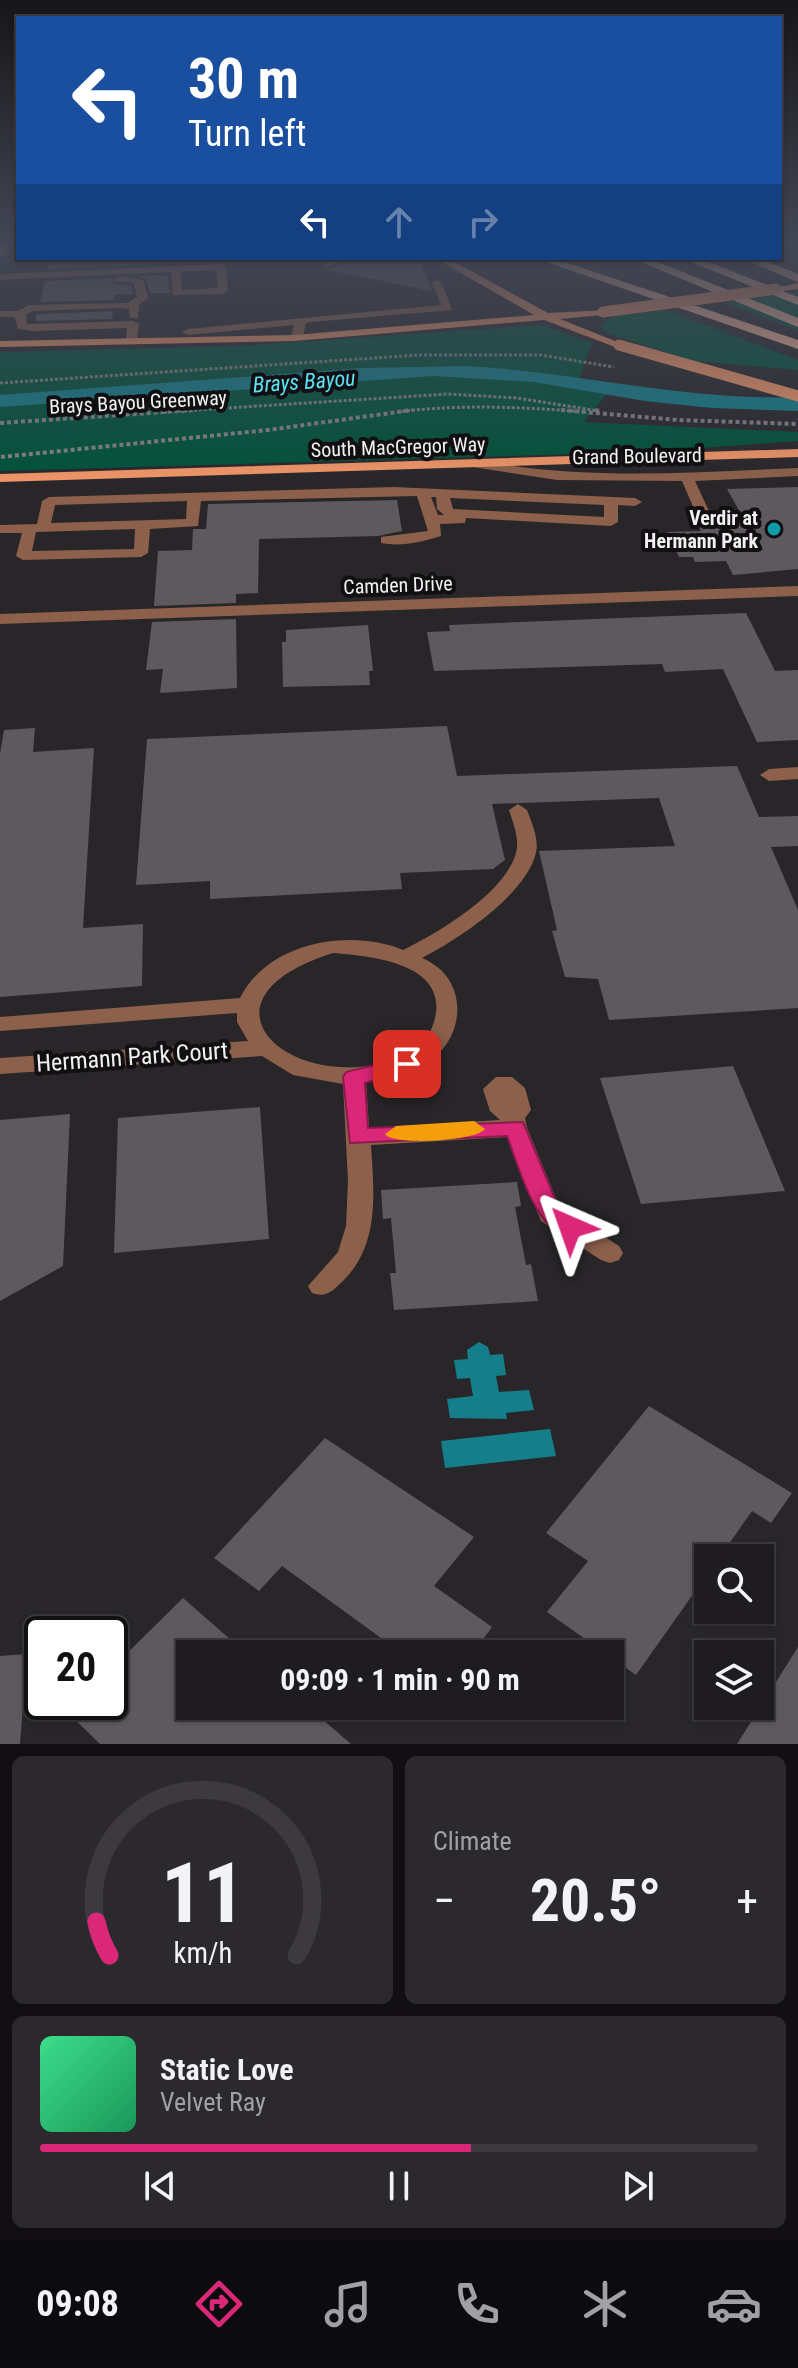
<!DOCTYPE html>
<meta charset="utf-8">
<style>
body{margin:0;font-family:"Roboto Condensed",sans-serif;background:#2c292d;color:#f1f3f6;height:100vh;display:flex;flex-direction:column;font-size:30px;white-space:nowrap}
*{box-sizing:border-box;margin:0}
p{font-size:26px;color:#a1a1a5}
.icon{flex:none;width:44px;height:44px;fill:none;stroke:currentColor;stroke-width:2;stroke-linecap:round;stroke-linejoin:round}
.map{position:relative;height:1744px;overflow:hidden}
.drawer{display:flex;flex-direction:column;gap:12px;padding:12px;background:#110f12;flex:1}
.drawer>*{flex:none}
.banner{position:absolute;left:16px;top:16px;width:766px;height:244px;border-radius:0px;box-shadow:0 2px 6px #0004,0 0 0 2px #3c3a3e;background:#1a4fa0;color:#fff;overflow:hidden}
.fabs{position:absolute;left:694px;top:1544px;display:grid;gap:16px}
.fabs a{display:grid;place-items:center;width:80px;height:80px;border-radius:0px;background:#1f1c20;box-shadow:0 2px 6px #0004,0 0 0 2px #3c3a3e;font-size:40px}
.speed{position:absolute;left:24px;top:1616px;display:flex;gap:16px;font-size:40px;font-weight:700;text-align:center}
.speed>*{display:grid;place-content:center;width:104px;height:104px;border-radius:50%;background:#1f1c20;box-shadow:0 2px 6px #0004,0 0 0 2px #3c3a3e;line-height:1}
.speed .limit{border:4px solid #111;border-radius:12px;background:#fff;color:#111}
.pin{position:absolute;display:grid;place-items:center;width:68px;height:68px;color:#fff;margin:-34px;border-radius:16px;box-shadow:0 4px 12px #0006}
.me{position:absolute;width:88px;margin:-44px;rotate:317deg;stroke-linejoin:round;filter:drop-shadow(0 0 6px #0008)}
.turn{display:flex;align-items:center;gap:28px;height:168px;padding:0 40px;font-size:36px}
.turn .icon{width:104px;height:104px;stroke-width:2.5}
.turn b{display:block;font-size:56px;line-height:68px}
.lanes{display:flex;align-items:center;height:76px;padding:0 40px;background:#0003;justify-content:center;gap:40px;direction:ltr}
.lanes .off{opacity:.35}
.big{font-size:60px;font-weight:700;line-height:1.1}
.drawer .tile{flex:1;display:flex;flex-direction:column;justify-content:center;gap:12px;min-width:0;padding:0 28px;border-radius:12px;background:#2c292d}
.drawer .dial{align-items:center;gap:0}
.dial svg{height:208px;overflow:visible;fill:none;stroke:#3c3a3e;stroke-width:7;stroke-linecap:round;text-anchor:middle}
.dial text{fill:#f1f3f6;stroke:none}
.song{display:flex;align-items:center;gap:24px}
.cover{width:96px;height:96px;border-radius:12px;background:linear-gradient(135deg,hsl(150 70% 55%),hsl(150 70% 35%))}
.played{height:8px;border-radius:4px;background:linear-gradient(90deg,#db2777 60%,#3c3a3e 60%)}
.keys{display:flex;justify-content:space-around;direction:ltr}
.heat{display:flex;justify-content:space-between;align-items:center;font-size:44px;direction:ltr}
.drawer .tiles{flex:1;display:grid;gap:12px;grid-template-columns:1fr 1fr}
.tile:last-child{grid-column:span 2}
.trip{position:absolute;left:176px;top:1640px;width:448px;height:80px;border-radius:0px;background:#1f1c20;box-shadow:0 2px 6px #0004,0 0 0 2px #3c3a3e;font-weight:700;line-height:80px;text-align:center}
.tabs{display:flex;height:128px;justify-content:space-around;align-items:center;background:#0c0b0d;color:#a1a1a5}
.tabs .icon{width:56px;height:56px}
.tabs .selected{color:#db2777}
.tabs b{font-size:36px;color:#f1f3f6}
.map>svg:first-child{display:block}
.green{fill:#00533b}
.water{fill:#147e8a}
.building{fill:#5d595d}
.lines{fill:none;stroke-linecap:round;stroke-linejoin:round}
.path-far1{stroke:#858286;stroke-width:3;stroke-dasharray:3 2;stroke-linecap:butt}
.path{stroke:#858286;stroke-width:4;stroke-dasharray:4 3;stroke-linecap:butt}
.minor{fill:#8c604a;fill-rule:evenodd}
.major{fill:#f29667;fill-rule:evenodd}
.highway{fill:#fdba9a;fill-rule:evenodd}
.major-bridge{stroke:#f29667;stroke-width:11}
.route{fill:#db2777;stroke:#8e194d;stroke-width:2}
.slow{fill:#f59e0b}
.culture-dot{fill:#0f9aa8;stroke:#110f11;stroke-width:3}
.labels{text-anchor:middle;stroke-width:8;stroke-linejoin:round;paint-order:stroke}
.far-street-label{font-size:20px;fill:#f2f0f2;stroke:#110f11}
.far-poi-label{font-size:20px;font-weight:bold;fill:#f2f0f2;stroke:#110f11;text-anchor:end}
.far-water-label{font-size:22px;font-style:italic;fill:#5be3f5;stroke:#110f11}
.street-label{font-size:24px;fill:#f2f0f2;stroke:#110f11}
</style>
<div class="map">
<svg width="798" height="1744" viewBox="0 0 798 1744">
<rect width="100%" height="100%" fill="#29262a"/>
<path class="green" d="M798,292V330L724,303Z
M666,310L798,360V370L694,361L606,333L600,326L614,316Z
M541,325L592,343L578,381L612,388L583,422L798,432V441L646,452L0,471V352L240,346Z"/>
<path class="water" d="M467,366C579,372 686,401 798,397V411L712,408L645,401L534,382L433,376L0,407V395L363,368Z
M479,1342L488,1347L490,1355L503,1354L506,1375L496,1376L499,1392L529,1390L534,1410L506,1413L507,1419L450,1418L447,1399L473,1396L470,1378L457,1379L454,1360L468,1359L467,1350Z
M550,1429L556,1456L445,1468L441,1441Z"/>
<path class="building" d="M50,258H173L174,263L48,269Z
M355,258H419L432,291L327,270Z
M168,275L170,293H150L146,279L140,276Z
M113,278L114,284L132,286L133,294L115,295L114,300L40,302L45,281Z
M113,311L112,319L35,321L37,314Z
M798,487V569L733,575L726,561L695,562L693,557H679L667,532L701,531L697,523L745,521L727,489Z
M397,500L402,531L378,536L259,539L258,593L236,594V603L154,606L158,551L192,550L193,529H206L208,504Z
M746,613L775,671L798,670V740L757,742L723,669L665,672L662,664L434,671L427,632L450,631L449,625Z
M236,619L237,688L160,693L163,669L146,670L152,622Z
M368,625L373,671H369L370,685L283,687L282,642H286V630Z
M447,726L457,776L737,766L759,817L798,816V846L771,847L798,910V1008L609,1020L598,979L565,977L552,931L557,930L539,851L675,846L659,798L492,804L505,860L493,869L400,873L402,889L210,899V881L136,885L147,739Z
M35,728L33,752L94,748L83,928L143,924L142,986L0,997V754L4,730Z
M733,1066L785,1191L641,1204L600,1078Z
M260,1107L269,1239L114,1253L118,1118Z
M70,1114L63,1266L0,1301V1120Z
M517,1182L521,1206L515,1207L526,1265L531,1264L538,1301L394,1310L390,1273H396L391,1218L383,1219L381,1190Z
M649,1406L792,1493L771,1523L752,1511L719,1558H708V1573L636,1675L547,1612L588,1561L546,1533Z
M325,1438L474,1537L434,1586L492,1627L472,1654H403L282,1566L259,1591L214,1558Z
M183,1598L247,1654H190V1706H307L351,1744H100L57,1702H110V1670Z
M798,1647V1744H737Z
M27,1654L20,1744H0V1656Z"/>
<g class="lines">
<path class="path-far1" d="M0,383L419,355H541L614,367
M164,412L448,394L517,398L599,411
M397,412C461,404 522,407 586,412"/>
<path class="path" d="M561,410L678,420L798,424
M595,410L599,411
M0,423L195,410
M1,457L268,430L412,410"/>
<path class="minor" d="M336,258H352L326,267L321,264Z
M221,264L226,267L228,291L223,294L173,295L171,272L0,280V274ZM216,270L218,288L182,290L181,271Z
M118,276L143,280L148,298L139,305L138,318H130L129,309L121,308L32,311L26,315L27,324L133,321L139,324L136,345L126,343L127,328L33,331L18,329L15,317H0V311H18L29,305L128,303L137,297L134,283L114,281Z
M437,280L442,283L452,310L311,322L306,323L303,337L297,340L291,337L294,325L188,335L182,332L188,329L441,305L432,283Z
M478,460C585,481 690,472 798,468V476L695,481L709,511L702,515L695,511L682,481L557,480L473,467V461Z
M394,487L635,498L642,502L635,506L618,505V522L611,526L466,518L465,523L440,524L441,536C421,542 401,547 381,543V537L428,531L417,496L201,501L198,526L150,529L148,553L141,557L23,560L16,556L22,533H0V525L37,524L42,501L49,497ZM431,497H436L437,509L444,515H438ZM450,498L604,505V517L453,509ZM187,501L186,519L51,523L55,505ZM135,529L134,549L32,551L36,532Z
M798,586V596L0,624V614Z
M798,767V779L769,781L760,775L769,769Z
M518,804L527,810C532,823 539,839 536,853C525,896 458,939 422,958C470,978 467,1038 426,1064C409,1076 386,1081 366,1082L369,1128L500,1120L490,1111L483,1089L496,1077H512L525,1088L531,1110L525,1118L527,1128L560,1208L619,1246L623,1253L619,1260L610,1263L601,1260L541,1221L507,1137L371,1145C374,1193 380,1244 343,1281C332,1291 327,1298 312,1293L308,1286L338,1252L346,1226L348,1181L343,1084L293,1075L262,1056L0,1074V1058L248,1041L237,1022V1013L0,1031V1017L240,998C268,942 350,928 403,950C438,933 505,893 516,853C520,839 513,823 509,810ZM333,953C373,956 454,964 433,1025C429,1037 417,1050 405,1056C296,1101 180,1001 333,953Z"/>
<path class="major" d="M0,241H9L5,253L0,256Z
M435,258H447L548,313L607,310L608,312L603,315L560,319L625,345L615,347L544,320L294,341L0,347V341L294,335L534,315Z
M798,283V289L776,292L771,289Z
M798,449V457L0,482V474Z"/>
<path class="highway" d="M535,258H553L798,340V349Z
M631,258H648L798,318V327Z
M681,258H698L798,297V305Z
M741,258H758L798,274V282Z"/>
<path class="major-bridge" d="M603,312L776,289
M619,345L798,396"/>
</g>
<linearGradient id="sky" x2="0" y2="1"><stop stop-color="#171517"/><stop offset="0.5" stop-color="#434755"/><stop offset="1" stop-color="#434755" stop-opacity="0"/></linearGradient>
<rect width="798" height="485" fill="url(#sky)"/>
<path class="route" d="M407,1057L414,1059L417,1064L414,1069L365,1083L368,1128L523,1122L559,1208L582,1227L578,1233C538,1246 518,1163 507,1136L350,1143L343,1077L346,1072Z"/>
<path class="slow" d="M474,1121L485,1129C477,1141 392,1146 385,1134L396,1126Z"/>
<circle class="culture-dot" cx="774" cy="529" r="8"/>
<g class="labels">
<g class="far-street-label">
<text transform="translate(138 402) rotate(-3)" y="7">Brays Bayou Greenway</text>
<text transform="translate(398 447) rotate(-2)" y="7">South MacGregor Way</text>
<text transform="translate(637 456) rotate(-1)" y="7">Grand Boulevard</text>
<text transform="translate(398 585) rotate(-2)" y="7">Camden Drive</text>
</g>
<g class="far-poi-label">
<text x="758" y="525">Verdir at<tspan x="758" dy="23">Hermann Park</tspan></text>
</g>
<g class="far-water-label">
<text transform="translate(304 381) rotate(-4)" y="8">Brays Bayou</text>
</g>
<g class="street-label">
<text transform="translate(132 1057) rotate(-4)" y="8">Hermann Park Court</text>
</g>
</g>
</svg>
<div class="fabs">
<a><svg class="icon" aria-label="search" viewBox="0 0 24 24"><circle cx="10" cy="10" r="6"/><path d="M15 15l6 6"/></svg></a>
<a><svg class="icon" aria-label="layers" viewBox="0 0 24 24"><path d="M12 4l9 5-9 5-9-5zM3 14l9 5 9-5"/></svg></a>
</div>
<div class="speed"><div class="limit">20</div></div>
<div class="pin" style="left:407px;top:1064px;background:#d93025"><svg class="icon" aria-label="arrive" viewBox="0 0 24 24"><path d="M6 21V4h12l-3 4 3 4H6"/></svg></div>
<svg class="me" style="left:570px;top:1227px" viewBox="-20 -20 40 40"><path d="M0-17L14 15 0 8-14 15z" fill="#db2777" stroke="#fff" stroke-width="4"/></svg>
<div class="trip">09:09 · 1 min · 90 m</div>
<div class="banner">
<div class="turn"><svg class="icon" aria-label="left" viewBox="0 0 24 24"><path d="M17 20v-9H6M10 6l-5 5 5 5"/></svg><div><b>30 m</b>Turn left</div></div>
<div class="lanes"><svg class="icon" aria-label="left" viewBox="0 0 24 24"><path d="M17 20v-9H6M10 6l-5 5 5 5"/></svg><svg class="icon off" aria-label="ahead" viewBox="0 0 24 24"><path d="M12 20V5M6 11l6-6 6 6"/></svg><svg class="icon off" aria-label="right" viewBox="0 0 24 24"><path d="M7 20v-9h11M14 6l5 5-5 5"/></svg></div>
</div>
</div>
<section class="drawer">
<div class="tiles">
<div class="tile dial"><svg viewBox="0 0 100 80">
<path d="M14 69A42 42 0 1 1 86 69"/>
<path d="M14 69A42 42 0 0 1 9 56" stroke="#db2777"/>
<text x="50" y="56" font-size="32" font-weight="700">11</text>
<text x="50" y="72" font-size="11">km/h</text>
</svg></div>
<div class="tile"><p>Climate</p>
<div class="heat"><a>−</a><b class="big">20.5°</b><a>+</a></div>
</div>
<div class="tile">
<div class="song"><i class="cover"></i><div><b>Static Love</b><p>Velvet Ray</p></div></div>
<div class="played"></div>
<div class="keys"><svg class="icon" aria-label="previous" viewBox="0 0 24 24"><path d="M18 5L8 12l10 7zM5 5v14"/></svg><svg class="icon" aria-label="pause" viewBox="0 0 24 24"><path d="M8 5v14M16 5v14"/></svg><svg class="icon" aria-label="next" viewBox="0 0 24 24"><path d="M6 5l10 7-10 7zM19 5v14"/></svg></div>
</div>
</div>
</section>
<nav class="tabs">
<b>09:08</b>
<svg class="icon selected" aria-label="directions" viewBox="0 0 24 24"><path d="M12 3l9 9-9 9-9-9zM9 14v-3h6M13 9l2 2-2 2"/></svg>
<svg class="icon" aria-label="music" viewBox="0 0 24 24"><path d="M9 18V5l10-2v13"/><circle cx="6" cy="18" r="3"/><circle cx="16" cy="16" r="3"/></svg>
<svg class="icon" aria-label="phone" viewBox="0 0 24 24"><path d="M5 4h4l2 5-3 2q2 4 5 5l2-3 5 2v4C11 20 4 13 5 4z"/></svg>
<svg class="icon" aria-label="climate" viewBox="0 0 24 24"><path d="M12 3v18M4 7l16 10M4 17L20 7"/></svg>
<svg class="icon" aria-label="car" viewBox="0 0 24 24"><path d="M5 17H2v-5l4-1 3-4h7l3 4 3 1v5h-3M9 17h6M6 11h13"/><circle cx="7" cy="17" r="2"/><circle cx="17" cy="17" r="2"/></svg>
</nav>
